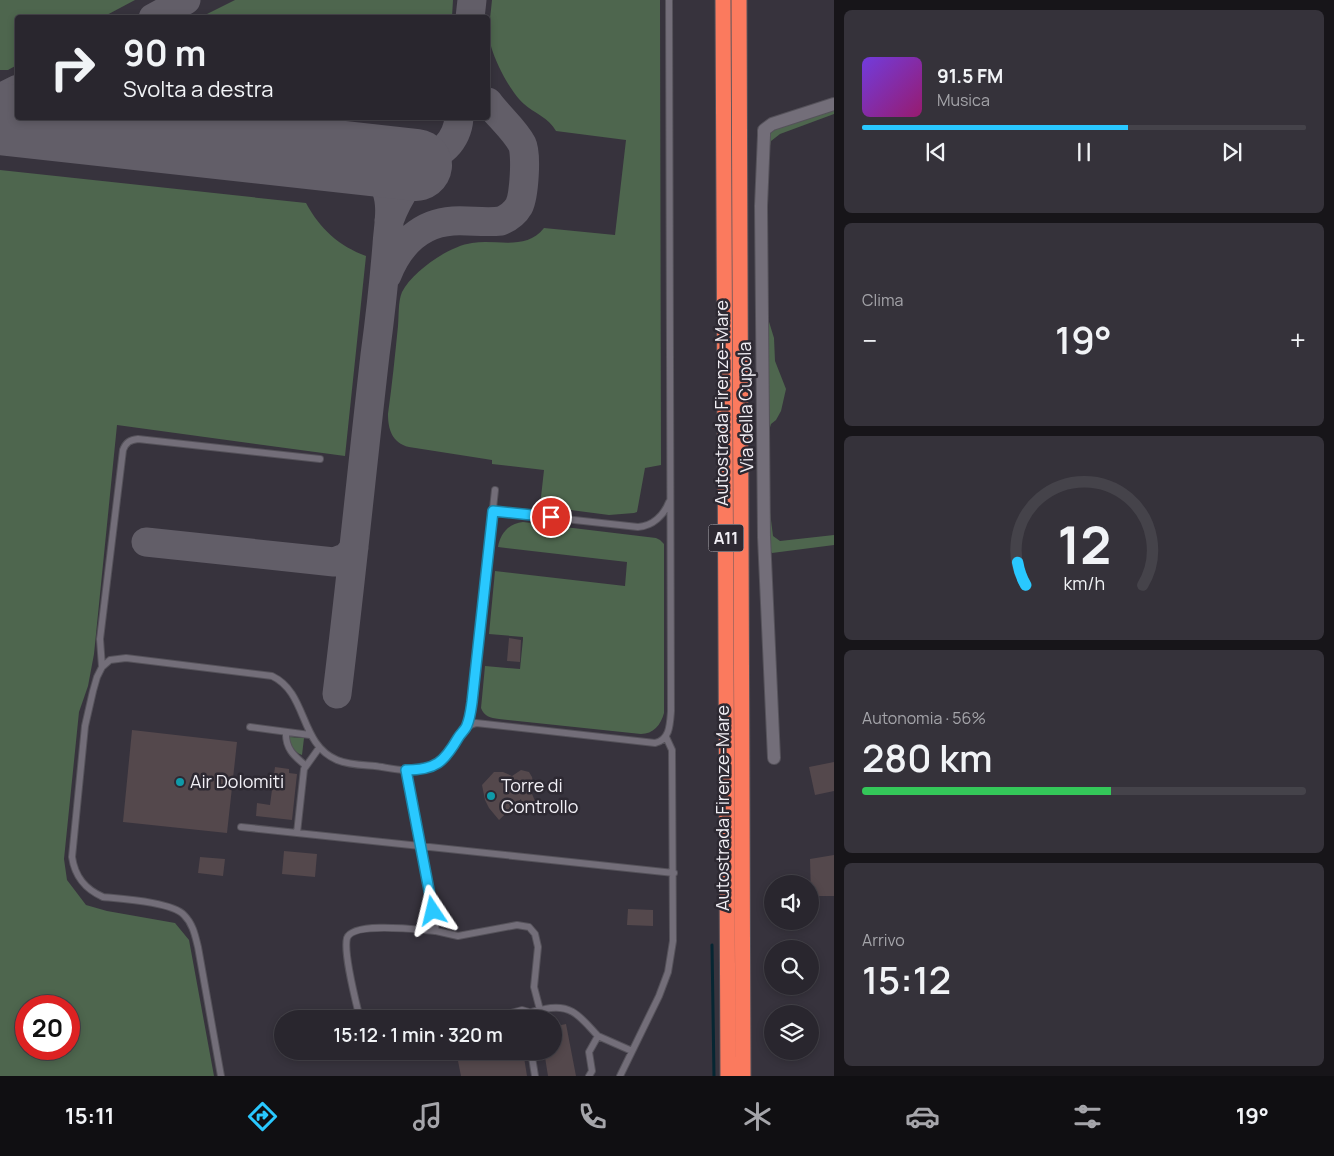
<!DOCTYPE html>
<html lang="it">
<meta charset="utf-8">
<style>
body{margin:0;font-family:Manrope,sans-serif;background:#35323a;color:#f1f3f6;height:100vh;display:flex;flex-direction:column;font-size:19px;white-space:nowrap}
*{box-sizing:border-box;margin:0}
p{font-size:16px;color:#a5a5aa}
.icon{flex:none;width:28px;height:28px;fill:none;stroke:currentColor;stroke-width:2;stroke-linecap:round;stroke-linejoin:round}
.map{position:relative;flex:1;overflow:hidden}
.sheet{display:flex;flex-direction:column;gap:10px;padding:10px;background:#171519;width:500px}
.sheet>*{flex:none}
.guide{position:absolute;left:15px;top:15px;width:475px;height:105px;border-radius:5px;box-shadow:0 2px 8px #0003,0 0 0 1px #45434a;background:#29262e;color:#f1f3f6;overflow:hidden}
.buttons{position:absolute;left:764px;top:875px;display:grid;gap:10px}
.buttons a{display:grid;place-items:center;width:55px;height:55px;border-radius:50%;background:#29262e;box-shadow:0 2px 8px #0003,0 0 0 1px #45434a;font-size:25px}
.speed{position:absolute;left:15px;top:995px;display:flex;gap:10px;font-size:25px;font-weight:700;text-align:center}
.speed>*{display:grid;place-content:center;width:65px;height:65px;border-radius:50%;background:#29262e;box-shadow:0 2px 8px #0003,0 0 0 1px #45434a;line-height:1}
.speed .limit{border:8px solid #d22;background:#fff;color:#111}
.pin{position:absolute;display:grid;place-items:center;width:42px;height:42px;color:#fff;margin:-21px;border:2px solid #fff;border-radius:50%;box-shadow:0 1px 5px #0007}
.me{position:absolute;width:55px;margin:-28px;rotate:350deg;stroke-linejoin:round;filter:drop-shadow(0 0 4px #0008)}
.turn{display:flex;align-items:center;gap:18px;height:105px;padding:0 25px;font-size:22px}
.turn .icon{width:65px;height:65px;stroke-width:2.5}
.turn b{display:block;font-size:35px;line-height:42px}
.big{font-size:38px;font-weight:600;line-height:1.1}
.sheet .widget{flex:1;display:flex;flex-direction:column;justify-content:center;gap:8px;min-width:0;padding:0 18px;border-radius:8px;background:#35323a}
.sheet .dial{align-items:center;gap:0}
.dial svg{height:130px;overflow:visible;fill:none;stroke:#45434a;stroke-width:7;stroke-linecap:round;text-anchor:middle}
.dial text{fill:#f1f3f6;stroke:none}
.song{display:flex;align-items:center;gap:15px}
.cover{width:60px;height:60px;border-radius:8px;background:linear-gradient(135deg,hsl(260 70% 55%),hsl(320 70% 35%))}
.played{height:5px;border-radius:2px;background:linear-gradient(90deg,#29c8ff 60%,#45434a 60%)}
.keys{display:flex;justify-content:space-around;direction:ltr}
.heat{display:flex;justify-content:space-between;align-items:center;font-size:28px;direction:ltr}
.charge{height:8px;border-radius:4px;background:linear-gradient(90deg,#34c759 56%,#45434a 0)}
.trip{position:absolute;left:274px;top:1010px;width:288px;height:50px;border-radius:25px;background:#29262e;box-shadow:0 2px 8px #0003,0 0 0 1px #45434a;font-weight:600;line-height:50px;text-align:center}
.tab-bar{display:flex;height:80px;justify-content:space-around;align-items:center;background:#100f12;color:#a5a5aa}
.tab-bar .icon{width:35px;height:35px}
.tab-bar .active{color:#29c8ff}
.tab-bar b{font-size:22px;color:#f1f3f6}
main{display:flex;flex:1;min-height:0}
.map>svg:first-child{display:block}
.green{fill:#4e664e;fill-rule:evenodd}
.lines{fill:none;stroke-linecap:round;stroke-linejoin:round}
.stream{stroke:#062632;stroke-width:3}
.taxiway{stroke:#625e68;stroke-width:29}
.runway{stroke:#625e68;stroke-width:72}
.building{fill:#54484c}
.service-casing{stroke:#55525a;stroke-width:8}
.minor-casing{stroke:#55525a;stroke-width:14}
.motorway-casing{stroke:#55525a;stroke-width:17}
.service{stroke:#736e79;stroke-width:6}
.minor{stroke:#736e79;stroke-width:12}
.motorway{stroke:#fb7a5e;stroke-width:15}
.route-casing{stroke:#1b82a6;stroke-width:12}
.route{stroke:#29c8ff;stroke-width:9}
.culture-dot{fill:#0f9aa8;stroke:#2d2932;stroke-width:2}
.labels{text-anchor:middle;stroke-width:5;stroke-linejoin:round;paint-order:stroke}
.shield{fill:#2d2932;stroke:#b6b4ba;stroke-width:1}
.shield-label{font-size:16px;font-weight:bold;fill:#f1eff5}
.street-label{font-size:18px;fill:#f1eff5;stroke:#2d2932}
.poi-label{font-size:18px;fill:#f1eff5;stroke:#2d2932;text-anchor:start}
</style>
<main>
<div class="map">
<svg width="834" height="1076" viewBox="0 0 834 1076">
<rect width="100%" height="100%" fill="#37333d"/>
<path class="green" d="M0,0H135L103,17L18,18L17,65L8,70H0Z
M235,0H453L452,17H201Z
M492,0H660L661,465L645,468L637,512L634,513L609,515L540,506L544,470L492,464V460L409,447C392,443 388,429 388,414C392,385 395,356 398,326C399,316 398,301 402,292C413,271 449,246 472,243C497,239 526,251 544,228L615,235L626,140L556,131C549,118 534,113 524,104C510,92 490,54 489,35C489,24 491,11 492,0Z
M834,109V114L780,134L771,141L768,155L766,312L774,338L775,361L786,389L781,411L776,420L771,424L768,434L770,512L773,536L780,541L834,535V545L772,553L768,547L766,502L764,181L765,142L771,130L778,126L814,116Z
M0,170L306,203C320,229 339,246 366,256L345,456L117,425L94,654L88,686L79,712L64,859L67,880L86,905L107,911L175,923L189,940L214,1076H0ZM69,1006V1049H26V1006Z
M523,522L656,538L660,540L664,544V713C661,725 653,734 641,734L499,719C490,718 484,716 481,708L485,666L520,669L523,639V637L489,634L495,571L625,586L627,562L498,547C500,534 509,523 523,522Z
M289,737L304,738L302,755C294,752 289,745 289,737Z"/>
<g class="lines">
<path class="stream" d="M712,945L714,1076"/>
<path class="taxiway" d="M153,18L186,0
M470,18L472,0
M0,98L18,89
M43,118L67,127
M314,155C341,159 373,161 386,189C393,207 388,227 387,245C384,282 380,318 375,355C362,468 351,581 337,694
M418,163C440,156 457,142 459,118
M389,221C399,194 413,175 434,156
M387,275C399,245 420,223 453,221C469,220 485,223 501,221C508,218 515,213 519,206C524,196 527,154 522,144C514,129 498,116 488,102
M146,542L334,562L347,557L354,548"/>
<path class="runway" d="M0,119L416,165"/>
</g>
<path class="building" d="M509,638L521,640L520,662L507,661Z
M132,730L237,742L227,833L123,822Z
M834,762V791L815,795L809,767Z
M275,767L289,769V773L297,774L292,820L256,816L257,803L270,805Z
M521,770L529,772L532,777L533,782L530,789L537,806L523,809L521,799L499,820L489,808L485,800L482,785L494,772H503L512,776Z
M284,851L317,854L315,877L282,874Z
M834,855V896H811L810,859Z
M200,857L225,859L223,876L198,873Z
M628,909L653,910V926L627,925Z
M566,1024L576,1076H548L544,1051H552V1027Z
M456,1051H523L527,1076H461Z"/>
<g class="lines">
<defs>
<path id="service" d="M493,511L638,527C653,526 664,515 669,502
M102,667L110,660L126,658L272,676C308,693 299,744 337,760C349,765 363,765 375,766C390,768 409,773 424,769C458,761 452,729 476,723L655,743C670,740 670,724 671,711L669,0
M250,727L310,735
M467,727L472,702L495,490
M286,732C285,748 294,756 305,765
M319,748L304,769L297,833L674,873
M406,770L436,931L458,936L517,925L529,927L535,934L538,947L534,987L540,1010
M241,827L297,833
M360,1019C356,1002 343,953 347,938C353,921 420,930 436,931
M490,1019L522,1010L529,1012
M526,1019V1015C531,1011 538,1010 545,1009C572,1003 581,1018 598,1036L589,1052L592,1071L589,1076
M598,1036L632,1051
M531,1051L535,1076
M221,1076L198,947C195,935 193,924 184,915C172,902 122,899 103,897C85,889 75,877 72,857L85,726L93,691L97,677L102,667L100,639L123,450C126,442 130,440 138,439L320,459
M620,1076L659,996L668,972L673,941L672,750L666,737"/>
<path id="minor" d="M774,758L764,537L761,206L764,135V130L772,124L834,104"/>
<path id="motorway" d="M723,0L728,1076
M739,0L743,1076"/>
</defs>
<use href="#service" class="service-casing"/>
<use href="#minor" class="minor-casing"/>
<use href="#motorway" class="motorway-casing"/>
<use href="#service" class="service"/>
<use href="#minor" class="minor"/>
<use href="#motorway" class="motorway"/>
</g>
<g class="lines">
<defs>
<path id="route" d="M433,911L406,770C436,770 444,762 458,738C461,733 466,729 467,725C470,718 471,709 472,702L493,511L551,517"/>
</defs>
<use href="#route" class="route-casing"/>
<use href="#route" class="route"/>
</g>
<g class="culture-dot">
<circle cx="180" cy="782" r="5"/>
<circle cx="491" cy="796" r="5"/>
</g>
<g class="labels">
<rect class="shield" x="708.5" y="524.5" width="35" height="27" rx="4"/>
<g class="shield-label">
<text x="726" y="544">A11</text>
</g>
<g class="street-label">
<text transform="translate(722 403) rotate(-90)" y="6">Autostrada Firenze-Mare</text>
<text transform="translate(746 407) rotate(-91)" y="6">Via della Cupola</text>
<text transform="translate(723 808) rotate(-90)" y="6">Autostrada Firenze-Mare</text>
</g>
<g class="poi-label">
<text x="190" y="788">Air Dolomiti</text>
<text x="501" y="792">Torre di<tspan x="501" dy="21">Controllo</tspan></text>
</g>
</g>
</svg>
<div class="buttons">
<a><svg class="icon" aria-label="sound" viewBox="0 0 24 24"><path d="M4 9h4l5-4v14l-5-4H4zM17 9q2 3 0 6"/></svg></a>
<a><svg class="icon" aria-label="search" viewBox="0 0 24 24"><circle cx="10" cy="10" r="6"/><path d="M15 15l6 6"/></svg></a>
<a><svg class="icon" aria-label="layers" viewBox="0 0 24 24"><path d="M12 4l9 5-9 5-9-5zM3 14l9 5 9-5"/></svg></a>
</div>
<div class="speed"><div class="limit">20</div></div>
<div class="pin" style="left:551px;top:517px;background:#d93025"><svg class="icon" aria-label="arrive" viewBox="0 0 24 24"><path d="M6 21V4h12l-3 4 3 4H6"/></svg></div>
<svg class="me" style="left:433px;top:911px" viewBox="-20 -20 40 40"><path d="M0-17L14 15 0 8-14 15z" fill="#29c8ff" stroke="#fff" stroke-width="4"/></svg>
<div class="trip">15:12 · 1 min · 320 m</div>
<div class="guide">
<div class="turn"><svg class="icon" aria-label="right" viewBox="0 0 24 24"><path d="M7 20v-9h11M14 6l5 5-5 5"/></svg><div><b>90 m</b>Svolta a destra</div></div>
</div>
</div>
<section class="sheet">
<div class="widget">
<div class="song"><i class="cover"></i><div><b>91.5 FM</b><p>Musica</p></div></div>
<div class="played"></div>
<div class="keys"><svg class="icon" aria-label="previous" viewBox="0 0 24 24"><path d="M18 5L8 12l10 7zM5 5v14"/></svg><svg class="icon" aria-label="pause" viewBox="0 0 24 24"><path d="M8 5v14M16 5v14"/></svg><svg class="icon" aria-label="next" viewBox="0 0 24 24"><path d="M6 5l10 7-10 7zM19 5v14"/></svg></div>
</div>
<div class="widget"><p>Clima</p>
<div class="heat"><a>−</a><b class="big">19°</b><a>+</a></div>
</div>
<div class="widget dial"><svg viewBox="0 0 100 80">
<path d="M14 69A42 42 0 1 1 86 69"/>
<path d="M14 69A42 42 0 0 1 9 55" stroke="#29c8ff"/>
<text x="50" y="56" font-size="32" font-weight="700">12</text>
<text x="50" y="72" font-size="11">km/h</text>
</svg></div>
<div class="widget"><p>Autonomia · 56%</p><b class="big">280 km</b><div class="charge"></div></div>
<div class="widget"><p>Arrivo</p><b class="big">15:12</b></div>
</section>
</main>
<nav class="tab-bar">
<b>15:11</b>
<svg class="icon active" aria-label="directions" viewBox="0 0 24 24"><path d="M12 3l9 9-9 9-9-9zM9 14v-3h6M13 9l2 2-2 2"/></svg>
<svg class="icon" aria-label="music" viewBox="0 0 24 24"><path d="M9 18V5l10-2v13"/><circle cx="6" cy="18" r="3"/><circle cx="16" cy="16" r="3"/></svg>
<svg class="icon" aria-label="phone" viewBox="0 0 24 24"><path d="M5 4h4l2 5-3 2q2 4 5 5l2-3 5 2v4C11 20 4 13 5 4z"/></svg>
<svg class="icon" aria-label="climate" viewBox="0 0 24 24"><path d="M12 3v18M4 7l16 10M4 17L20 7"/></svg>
<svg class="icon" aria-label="car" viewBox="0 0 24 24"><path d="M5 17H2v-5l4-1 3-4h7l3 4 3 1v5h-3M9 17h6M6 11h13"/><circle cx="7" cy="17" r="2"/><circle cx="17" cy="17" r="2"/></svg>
<svg class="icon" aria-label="filters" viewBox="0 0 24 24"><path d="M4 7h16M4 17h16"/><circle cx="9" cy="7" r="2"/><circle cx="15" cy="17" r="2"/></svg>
<b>19°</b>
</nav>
